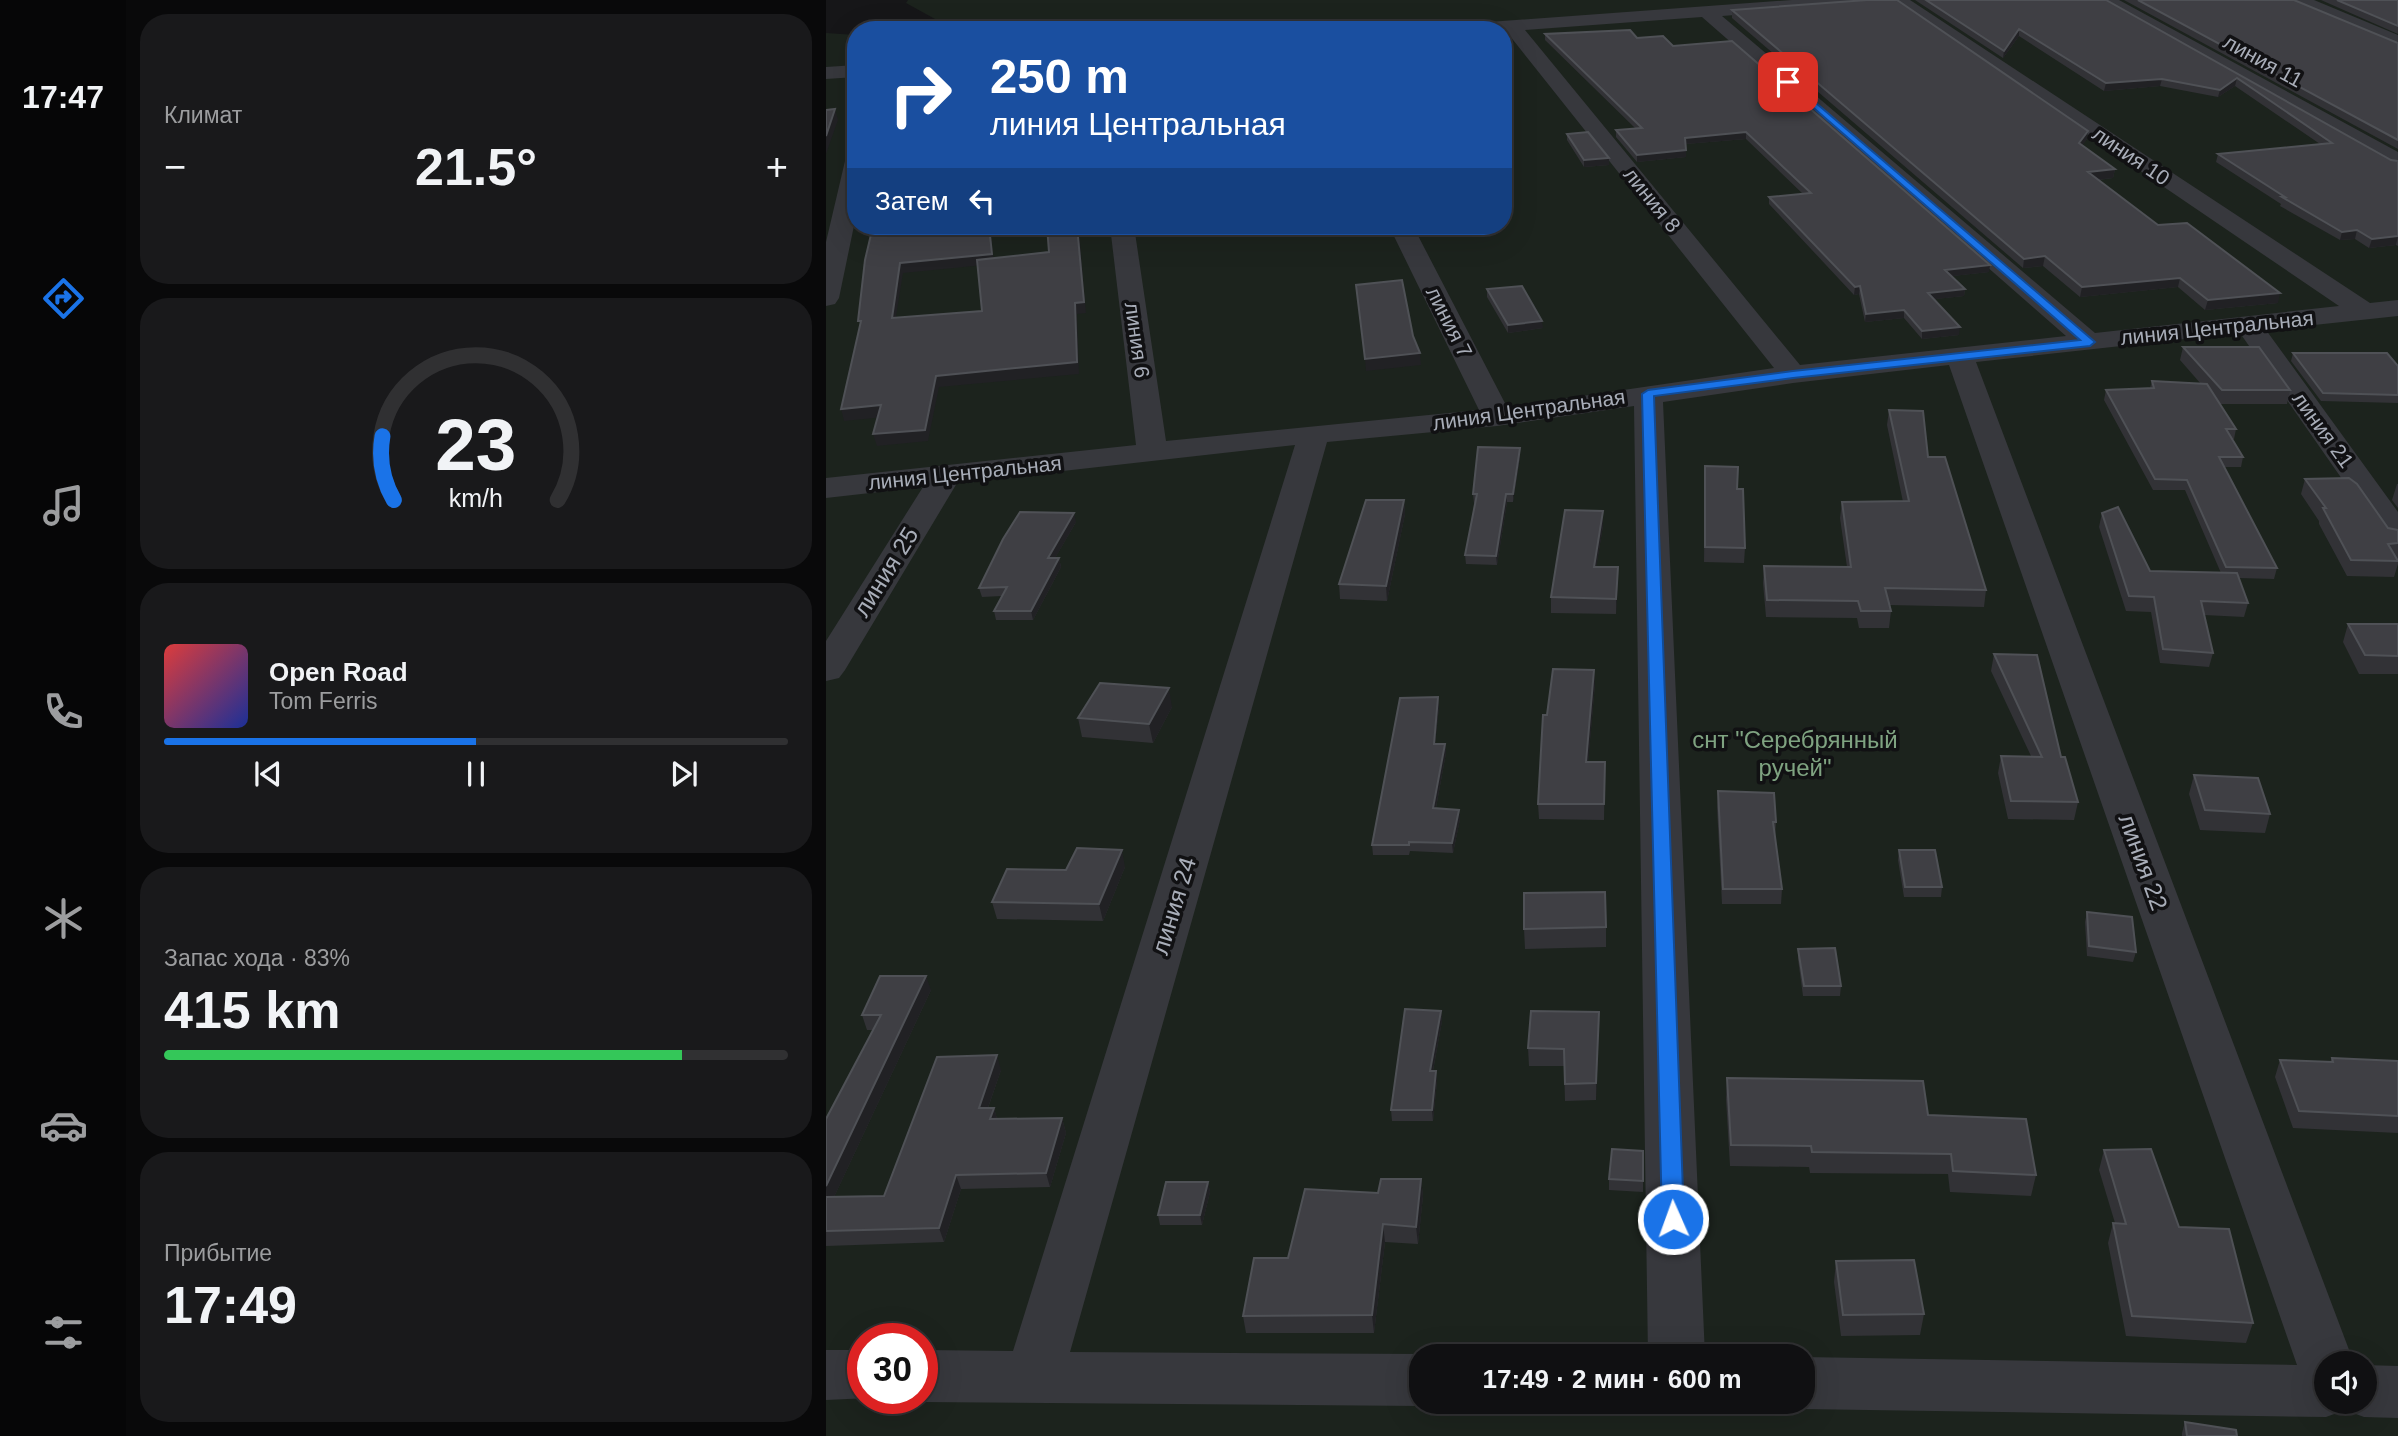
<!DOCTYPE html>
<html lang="ru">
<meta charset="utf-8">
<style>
body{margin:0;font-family:Helvetica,sans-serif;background:#19191b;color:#f1f3f6;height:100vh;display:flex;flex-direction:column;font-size:26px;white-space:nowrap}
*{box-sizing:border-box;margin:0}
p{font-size:23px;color:#9c9d9f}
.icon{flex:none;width:38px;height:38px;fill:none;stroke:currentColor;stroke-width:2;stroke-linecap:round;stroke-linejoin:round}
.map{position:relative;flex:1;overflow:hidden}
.details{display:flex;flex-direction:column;gap:14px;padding:14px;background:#09090a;width:700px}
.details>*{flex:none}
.hud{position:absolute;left:21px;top:21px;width:665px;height:214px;border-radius:28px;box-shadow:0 7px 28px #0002,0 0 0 2px #303032;background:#1a4fa0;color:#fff;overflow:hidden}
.fabs{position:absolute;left:1488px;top:1351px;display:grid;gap:14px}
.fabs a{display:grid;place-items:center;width:63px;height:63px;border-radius:50%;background:#101012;box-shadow:0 7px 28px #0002,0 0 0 2px #303032;font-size:35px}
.speed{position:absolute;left:21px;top:1323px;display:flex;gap:14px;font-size:35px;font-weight:700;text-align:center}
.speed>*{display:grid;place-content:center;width:91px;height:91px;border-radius:50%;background:#101012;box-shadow:0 7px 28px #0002,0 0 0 2px #303032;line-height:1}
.speed .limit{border:10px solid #d22;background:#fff;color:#111}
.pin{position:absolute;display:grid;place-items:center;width:60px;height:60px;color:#fff;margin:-30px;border-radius:14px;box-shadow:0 4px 10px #0006}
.me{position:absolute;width:77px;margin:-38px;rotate:358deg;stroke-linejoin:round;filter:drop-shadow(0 0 5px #0008)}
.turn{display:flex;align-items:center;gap:24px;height:147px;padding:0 28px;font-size:32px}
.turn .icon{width:91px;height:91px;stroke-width:2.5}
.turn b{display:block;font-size:49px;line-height:60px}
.then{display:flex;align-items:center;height:66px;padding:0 28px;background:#0003;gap:14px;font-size:26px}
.big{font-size:52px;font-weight:700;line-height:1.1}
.details .tile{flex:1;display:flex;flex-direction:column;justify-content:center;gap:10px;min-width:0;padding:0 24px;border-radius:28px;background:#19191b}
.details .dial{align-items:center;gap:0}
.dial svg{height:182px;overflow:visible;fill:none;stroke:#303032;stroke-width:7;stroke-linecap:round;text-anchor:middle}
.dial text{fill:#f1f3f6;stroke:none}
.song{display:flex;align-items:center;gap:21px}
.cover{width:84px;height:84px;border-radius:10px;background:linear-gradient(135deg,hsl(0 70% 55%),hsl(230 70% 35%))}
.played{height:7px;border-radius:4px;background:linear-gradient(90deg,#1a73e8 50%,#303032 50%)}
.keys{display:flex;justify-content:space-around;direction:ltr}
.heat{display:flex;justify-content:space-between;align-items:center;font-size:38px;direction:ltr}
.charge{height:10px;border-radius:5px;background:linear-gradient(90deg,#34c759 83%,#303032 0)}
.trip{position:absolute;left:583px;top:1344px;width:406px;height:70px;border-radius:28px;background:#101012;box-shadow:0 7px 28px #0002,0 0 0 2px #303032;font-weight:700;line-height:70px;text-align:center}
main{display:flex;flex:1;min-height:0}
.tab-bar{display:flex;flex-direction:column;width:126px;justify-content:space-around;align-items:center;background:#060607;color:#9c9d9f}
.tab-bar .icon{width:49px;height:49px}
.tab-bar .active{color:#1a73e8}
.tab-bar b{font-size:32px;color:#f1f3f6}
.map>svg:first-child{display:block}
.green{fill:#1c231d;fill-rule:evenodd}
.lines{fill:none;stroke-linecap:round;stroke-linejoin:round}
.minor{fill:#37383d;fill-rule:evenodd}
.wall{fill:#323236}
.shaded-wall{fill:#212124}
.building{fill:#3f3f44;stroke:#4f5156;stroke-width:2}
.route{fill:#1a73e8;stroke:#114b97;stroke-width:2}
.labels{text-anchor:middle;stroke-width:7;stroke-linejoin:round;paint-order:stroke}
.far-street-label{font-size:21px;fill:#a8adb8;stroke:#111113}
.street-label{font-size:24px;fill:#a8adb8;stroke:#111113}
.park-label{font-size:24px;fill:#7fa381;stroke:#111113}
</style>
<main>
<nav class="tab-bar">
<b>17:47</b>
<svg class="icon active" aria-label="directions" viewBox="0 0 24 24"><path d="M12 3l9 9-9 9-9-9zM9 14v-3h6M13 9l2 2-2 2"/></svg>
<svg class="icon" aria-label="music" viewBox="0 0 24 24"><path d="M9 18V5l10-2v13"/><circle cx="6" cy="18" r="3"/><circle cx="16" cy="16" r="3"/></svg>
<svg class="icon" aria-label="phone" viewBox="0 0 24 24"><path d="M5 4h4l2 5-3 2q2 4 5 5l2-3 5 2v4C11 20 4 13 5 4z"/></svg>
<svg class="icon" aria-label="climate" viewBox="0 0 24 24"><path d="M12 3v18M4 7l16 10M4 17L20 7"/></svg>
<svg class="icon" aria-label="car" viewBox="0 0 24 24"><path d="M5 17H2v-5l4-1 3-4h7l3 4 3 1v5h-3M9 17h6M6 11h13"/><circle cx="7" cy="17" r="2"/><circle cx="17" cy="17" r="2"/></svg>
<svg class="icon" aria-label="filters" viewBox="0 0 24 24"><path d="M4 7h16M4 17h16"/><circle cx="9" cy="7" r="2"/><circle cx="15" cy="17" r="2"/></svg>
</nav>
<section class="details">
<div class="tile"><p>Климат</p>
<div class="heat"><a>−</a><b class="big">21.5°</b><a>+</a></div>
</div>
<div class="tile dial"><svg viewBox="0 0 100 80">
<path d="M14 69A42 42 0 1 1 86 69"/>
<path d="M14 69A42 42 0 0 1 9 41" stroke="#1a73e8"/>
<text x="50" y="56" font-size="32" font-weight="700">23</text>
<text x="50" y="72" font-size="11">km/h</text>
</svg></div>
<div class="tile">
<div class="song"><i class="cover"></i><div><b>Open Road</b><p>Tom Ferris</p></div></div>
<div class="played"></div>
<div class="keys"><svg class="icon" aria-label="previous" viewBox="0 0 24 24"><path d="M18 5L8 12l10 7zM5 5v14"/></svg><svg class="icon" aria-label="pause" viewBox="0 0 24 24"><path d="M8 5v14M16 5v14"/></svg><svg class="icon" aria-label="next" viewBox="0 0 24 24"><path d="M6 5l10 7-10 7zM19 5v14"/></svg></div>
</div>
<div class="tile"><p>Запас хода · 83%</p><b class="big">415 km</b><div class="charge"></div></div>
<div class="tile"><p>Прибытие</p><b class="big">17:49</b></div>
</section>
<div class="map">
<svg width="1572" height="1436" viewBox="0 0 1572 1436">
<rect width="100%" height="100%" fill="#161618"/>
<path class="green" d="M82,0H1572V1436H0V33L30,35V226H677V30H101L109,19L80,3ZM37,1339H96V1398H37ZM595,1356H976V1402H595ZM1500,1363H1538V1402H1500Z"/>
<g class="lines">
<path class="minor" d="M966,0H1049L1040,5L896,16L1269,333L1513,306L1063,0H1084L1544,303L1572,300V316L1440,330L1572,512V545L1560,542L1414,333L1150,362L1528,1363H1500V1402H1538V1365L1572,1366V1418L1538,1417L1519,1410L1500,1417L976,1409L957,1402H976V1357L1471,1365L1123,365L967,383L837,402L879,1356H822L808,406L671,426L501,442L244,1352L595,1354L600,1356H595V1402H606L595,1406L96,1402L87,1398H96V1350L187,1351L469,445L131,483L19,670L13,678L0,681V641L97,487L0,498V478L310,445L284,226H308L340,441L653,410L563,226H587L681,407L948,368L680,31L613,30L622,25ZM876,17L1240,336L974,365L699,30Z
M1271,0H1293L1572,152V168L1564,166Z
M1464,0H1488L1572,35V48L1467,4Z
M30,65V77L0,79V67Z
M30,154V216L13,298L9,304L0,306V242L19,161L22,156Z
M0,1350H37V1398H43L0,1400Z"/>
</g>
<path class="wall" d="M1089,0H1280L1565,160L1572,161V246L1570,245L1543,248L1529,239L1514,240L1454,206L1455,204L1390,162L1392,154L1494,144L1409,86L1392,97L1334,86L1278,91L1193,36L1177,58Z
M1298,0H1468L1572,43V149Z
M1495,0H1572V34Z
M906,10L1262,131L1261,139L1256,145L1289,169L1287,178L1272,180L1332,225L1452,303L1379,310L1352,287L1254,297L1217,266L1197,268L906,18Z
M719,34L811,38L847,46L1163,272L1126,276L1139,289L1138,296L1109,299L1133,335L1096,339L1078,318L1039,322L1033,294L1028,295L943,204V197L977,194L920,139L859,144L860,157L811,162L790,137V130L810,129L719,40Z
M741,134L783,165L758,167L741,140Z
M661,289L717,328L682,333L661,297Z
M1357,347L1464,390L1461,404H1394L1410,429L1408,439H1406L1417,457L1415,467H1398L1451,568L1448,579L1413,578L1422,603L1418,617L1378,615L1387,653L1383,667L1334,663L1325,612L1300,611L1273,527L1276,513L1324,571L1395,573L1359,490H1327L1278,400L1280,390L1324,388L1326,381L1375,384L1354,360Z
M1467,353L1572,366V403L1495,401L1465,361Z
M1063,410L1102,457L1160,590L1158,607L1063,605L1065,611L1063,628H1033L1031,618L940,617L937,583L938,566L1021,567L1014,518L1016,502H1077L1061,425Z
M694,448V457L687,502H681L671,565L640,564L639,555L649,503H648L647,494Z
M1479,479L1562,528L1572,530V564L1568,577L1521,576L1493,524V521L1475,494Z
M879,480L911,489L919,548L918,563L878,562Z
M1571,484H1572V508L1566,500Z
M578,500L579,514L561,601L514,599L513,584Z
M777,511V526L770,567H792L790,614L725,613V597Z
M250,522L229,558H233L235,567L207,620H170L168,611L176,596L156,597L153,588Z
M1522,624H1572V674H1533L1517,642Z
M1168,654L1235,757L1252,802L1248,820L1182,819L1172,773L1175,756H1205L1165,671Z
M769,684L762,762H779L778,820L713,819L712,804L721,715Z
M612,697L613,707L609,744H619L620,753L610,808L634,819L627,853L584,851L583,855H547L546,845Z
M346,707L327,743L256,737L252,718Z
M1368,775L1444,814L1439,833L1374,830L1363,794Z
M892,791L950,822L949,838L956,889L955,904H896L891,807Z
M1073,850L1116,887L1115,897H1078L1072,860Z
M299,867L277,921L171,919L166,902L240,870Z
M1261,912L1310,952L1307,962L1261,956L1259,922Z
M780,927V947L699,949L698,929Z
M972,949L1015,986L1014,996H977L972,959Z
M105,990L8,1197L58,1196L175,1070L162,1108H168L171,1119L236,1118L240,1133L224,1187L135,1189L118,1242L0,1246V1119L47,1030H41L36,1015Z
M615,1011L616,1021L607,1071L611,1081L607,1121H566L565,1110Z
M773,1012L770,1100L739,1101L738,1066H703L702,1048Z
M1506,1058L1572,1061V1133L1467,1128L1449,1077L1454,1060L1504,1062Z
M901,1078L1102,1115L1210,1175L1205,1196L1124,1192L1122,1174L984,1173L983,1167L904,1166L900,1099Z
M1278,1150L1353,1227L1427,1323L1420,1343L1300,1336L1282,1243L1287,1223H1289L1273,1170Z
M817,1151V1192L783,1190V1179Z
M595,1179L597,1196L592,1244L559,1242L548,1333H420L417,1316L462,1258L552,1193Z
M382,1182L384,1192L376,1225H334L332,1215Z
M1010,1261L1098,1314L1094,1335L1015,1336L1008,1282Z
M1359,1422L1411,1436H1356V1433Z"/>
<path class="shaded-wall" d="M1193,29V36L1177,58L1178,51Z
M1411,78L1409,86L1392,97L1394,90Z
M1336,79L1334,86L1278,91L1280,83Z
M9,109L12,120L0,154V136Z
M1262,131L1261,139L1252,152L1253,143Z
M920,132V139L859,144V138Z
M860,150V157L811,162V155Z
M783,158V165L758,167V160Z
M1289,169L1287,178L1260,181L1262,172Z
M164,226L168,264L77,273L68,329L66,318L74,263Z
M251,226H269L270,229L253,231L260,313L251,314L253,374L113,387L102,441L51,446L47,434L110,376L249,303Z
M1531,230L1529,239L1514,240L1516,232Z
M1572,236L1570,245L1543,248L1546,239Z
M1219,256L1217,266L1197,268L1198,259Z
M1164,265L1163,272L1118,277L1119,270Z
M1354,278L1352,287L1254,297L1256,287Z
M1034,286L1033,294L1028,295L1029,287Z
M1139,289L1138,296L1101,300L1102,293Z
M1454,293L1452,303L1379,310L1382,300Z
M1078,310V318L1039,322L1040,314Z
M716,321L717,328L682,333V325Z
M1134,327L1133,335L1096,339V331Z
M594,353L595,365L540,371L539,359Z
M55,405L58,417L18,421L15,409Z
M694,448V457L687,502V494Z
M680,494L681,502L671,565L670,556Z
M578,500L579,514L561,601L560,586Z
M777,511V526L768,582V567Z
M248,513L250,522L224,567L222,558Z
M233,558L235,567L207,620L205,611Z
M792,567V583L790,614V599Z
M768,670L769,684L761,777L760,762Z
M343,688L346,707L327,743L323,724Z
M612,697L613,707L608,753V744Z
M619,744L620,753L608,818L607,808Z
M633,810L634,819L627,853L626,843Z
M296,850L299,867L277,921L273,904Z
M100,976L105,990L1,1212L0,1186Z
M615,1011L616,1021L605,1081L604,1071Z
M773,1012V1029L770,1100V1083Z
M171,1055L175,1070L157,1122L153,1108Z
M610,1071L611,1081L607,1121L606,1110Z
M168,1108L172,1122L164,1119Z
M236,1118L240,1133L224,1187L220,1173Z
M130,1175L135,1189L118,1242L113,1228Z
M595,1179L597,1196L592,1244L590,1227Z
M382,1182L384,1192L376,1225L374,1215Z
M557,1224L559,1242L548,1333L546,1315Z"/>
<path class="building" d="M1041,0H1071L1262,131L1253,143L1289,169L1262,172L1332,225L1361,223L1454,293L1382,300L1354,278L1256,287L1219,256L1198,259L906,10Z
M1100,0H1280L1565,160L1572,161V236L1546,239L1531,230L1516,232L1456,197H1459L1392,154L1506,143L1411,78L1394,90L1336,79L1280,83L1193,29L1178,51Z
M1312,0H1468L1572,43V140Z
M1511,0H1572V26Z
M804,30L811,38L837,36L847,46L906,41L1164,265L1119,270L1139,289L1102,293L1134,327L1096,331L1078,310L1040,314L1034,286L1029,287L943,197L985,193L920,132L859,138L860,150L811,155L790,130L816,128L719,34Z
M9,109L0,136V110Z
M762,132L783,158L758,160L741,134Z
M47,226H163L166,254L74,263L66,318L156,311L151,260L223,252L221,226H251L258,302L249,303L251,362L110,376L99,430L47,434L55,405L15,409L35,321H32L39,260Z
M576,280L587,336L594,353L539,359L530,285Z
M696,286L716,321L682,325L661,289Z
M1357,347H1433L1464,390H1396Z
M1467,353H1561L1572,366V395L1497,393Z
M1326,381L1381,384L1410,429H1400L1417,457H1393L1451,568L1400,567L1361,480L1329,479L1280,390L1328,388Z
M1063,410L1097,411L1102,457H1119L1160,590L1059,588L1065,611H1035L1032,601L941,600L938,566L1025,567L1016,502L1083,501Z
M652,447L694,448L687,494H680L670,556L639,555L651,494H647Z
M879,466L912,467L911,489H917L919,548L879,547Z
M1523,478L1531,484L1562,528L1572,530V543L1562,544L1572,561L1525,560L1497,508H1500L1479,479Z
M540,500H578L560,586L513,584Z
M1292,507L1324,571L1411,573L1422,603L1375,601L1387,653L1337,649L1328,597L1303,596L1276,513Z
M739,510L777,511L768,567H792L790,599L725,597Z
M194,512L248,513L222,558H233L205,611H168L181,587L153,588L177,539Z
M1522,624H1572V656L1539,655Z
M1168,654L1211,655L1235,757H1239L1252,802L1185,801L1175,756L1216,757Z
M727,669L768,670L760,762H779L778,804H712L717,715H721Z
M274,683L343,688L323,724L252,718Z
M612,697L608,744H619L607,808L633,810L626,843L583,842V845H546L574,698Z
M1368,775L1432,778L1444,814L1379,810Z
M892,791L948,793L950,822H947L956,889H897Z
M251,848L296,850L273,904L166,902L181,869L240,870Z
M1073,850H1109L1116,887H1079Z
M779,892L780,927L698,929V893Z
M1261,912L1306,917L1310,952L1263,946Z
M1009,948L1015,986H978L972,949Z
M54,976H100L0,1186V1119L55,1015H36Z
M579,1009L615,1011L604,1071H610L606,1110H565Z
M705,1011L773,1012L770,1083L739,1084L738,1049L702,1048Z
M171,1055L153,1108H168L164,1119L236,1118L220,1173L130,1175L113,1228L0,1231V1197L58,1196L111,1057Z
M1506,1058L1572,1061V1116L1473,1111L1454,1060L1507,1062Z
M901,1078L1097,1081L1102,1115L1200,1119L1210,1175L1127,1171L1125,1154L986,1152L985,1146L905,1145Z
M786,1149L817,1151V1181L783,1179Z
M1325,1149L1353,1227L1403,1229L1427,1323L1306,1316L1287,1223L1300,1224L1278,1150Z
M555,1179H595L590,1227L557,1224L546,1315L417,1316L428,1258H462L479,1189L552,1193Z
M340,1182H382L374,1215H332Z
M1088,1260L1098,1314L1017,1315L1010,1261Z
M1359,1422L1410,1430L1411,1436H1361Z"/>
<path class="route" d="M962,79L1269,342L1264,346L967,378L828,396L858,1219L854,1225L847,1228L839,1225L836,1219L816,394L822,390L967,371L1254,340L959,83Z"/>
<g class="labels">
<g class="far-street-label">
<text transform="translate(1437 61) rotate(29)" y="7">линия 11</text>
<text transform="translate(1305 156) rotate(34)" y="7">линия 10</text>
<text transform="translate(826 200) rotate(51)" y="7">линия 8</text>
<text transform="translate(623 322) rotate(63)" y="7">линия 7</text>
<text transform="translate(1391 328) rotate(-6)" y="7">линия Центральная</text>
<text transform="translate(311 340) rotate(82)" y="7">линия 6</text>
<text transform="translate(703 410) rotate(-8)" y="7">линия Центральная</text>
<text transform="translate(1497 430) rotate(54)" y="7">линия 21</text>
<text transform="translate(139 473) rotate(-6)" y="7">линия Центральная</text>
</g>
<g class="street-label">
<text transform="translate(60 572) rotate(-58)" y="8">линия 25</text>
<text transform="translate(1317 862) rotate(70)" y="8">линия 22</text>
<text transform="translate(348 906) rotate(-73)" y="8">линия 24</text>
</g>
<g class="park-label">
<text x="969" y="748">снт "Серебрянный<tspan x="969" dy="28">ручей"</tspan></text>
</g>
</g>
</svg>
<div class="fabs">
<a><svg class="icon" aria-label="sound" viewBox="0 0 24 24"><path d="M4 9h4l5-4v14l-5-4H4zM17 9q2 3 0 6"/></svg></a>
</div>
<div class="speed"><div class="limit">30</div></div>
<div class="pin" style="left:962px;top:82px;background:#d93025"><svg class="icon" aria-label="arrive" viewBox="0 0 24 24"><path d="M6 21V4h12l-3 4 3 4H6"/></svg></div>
<svg class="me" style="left:847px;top:1219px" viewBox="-20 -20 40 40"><circle r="17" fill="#1a73e8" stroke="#fff" stroke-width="3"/><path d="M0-11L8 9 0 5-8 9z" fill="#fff"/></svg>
<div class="trip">17:49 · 2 мин · 600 m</div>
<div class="hud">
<div class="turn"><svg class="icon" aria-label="right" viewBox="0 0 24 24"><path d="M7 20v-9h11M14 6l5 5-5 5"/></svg><div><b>250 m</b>линия Центральная</div></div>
<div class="then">Затем<svg class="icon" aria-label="left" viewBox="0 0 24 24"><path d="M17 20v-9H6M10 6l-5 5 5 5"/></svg></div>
</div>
</div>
</main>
